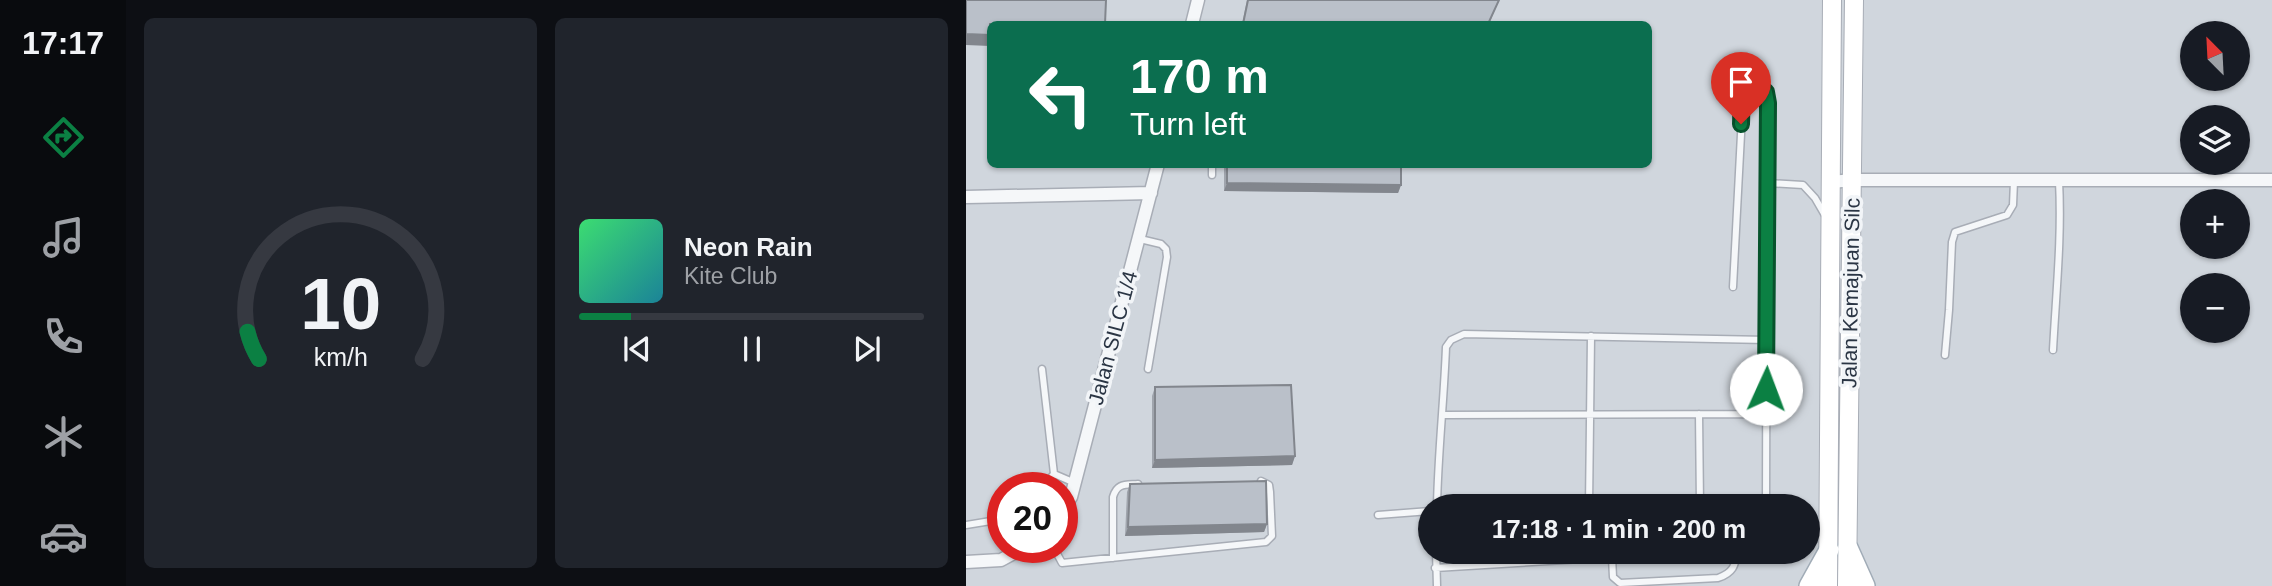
<!DOCTYPE html>
<meta charset="utf-8">
<style>
body{margin:0;font-family:Helvetica,sans-serif;background:#20242c;color:#f1f3f6;height:100vh;display:flex;flex-direction:column;font-size:26px;white-space:nowrap}
*{box-sizing:border-box;margin:0}
p{font-size:23px;color:#9ea1a6}
.icon{flex:none;width:38px;height:38px;fill:none;stroke:currentColor;stroke-width:2;stroke-linecap:round;stroke-linejoin:round}
.map{position:relative;flex:1;overflow:hidden}
.drawer{display:flex;flex-direction:column;gap:18px;padding:18px;background:#0d0f14;width:840px}
.drawer>*{flex:none}
.banner{position:absolute;left:21px;top:21px;width:665px;height:147px;border-radius:10px;box-shadow:0 2px 5px #0004;background:#0b6e4f;color:#fff;overflow:hidden}
.needle{width:46px;rotate:336deg}
.tools{position:absolute;left:1214px;top:21px;display:grid;gap:14px}
.tools a{display:grid;place-items:center;width:70px;height:70px;border-radius:50%;background:#171b24;box-shadow:0 2px 5px #0004;font-size:35px}
.speed{position:absolute;left:21px;top:472px;display:flex;gap:14px;font-size:35px;font-weight:700;text-align:center}
.speed>*{display:grid;place-content:center;width:91px;height:91px;border-radius:50%;background:#171b24;box-shadow:0 2px 5px #0004;line-height:1}
.speed .limit{border:10px solid #d22;background:#fff;color:#111}
.pin{position:absolute;display:grid;place-items:center;width:60px;height:60px;color:#fff;margin:-72px -30px;border-radius:50% 50% 50% 0;rotate:-45deg;box-shadow:0 0 7px #0007}
.pin .icon{rotate:45deg}
.me{position:absolute;width:77px;margin:-38px;rotate:2deg;stroke-linejoin:round;filter:drop-shadow(0 0 5px #0008)}
.turn{display:flex;align-items:center;gap:24px;height:147px;padding:0 28px;font-size:32px}
.turn .icon{width:91px;height:91px;stroke-width:2.5}
.turn b{display:block;font-size:49px;line-height:60px}
.drawer .tile{flex:1;display:flex;flex-direction:column;justify-content:center;gap:10px;min-width:0;padding:0 24px;border-radius:10px;background:#20242c}
.drawer .dial{align-items:center;gap:0}
.dial svg{height:182px;overflow:visible;fill:none;stroke:#363941;stroke-width:7;stroke-linecap:round;text-anchor:middle}
.dial text{fill:#f1f3f6;stroke:none}
.song{display:flex;align-items:center;gap:21px}
.cover{width:84px;height:84px;border-radius:10px;background:linear-gradient(135deg,hsl(140 70% 55%),hsl(190 70% 35%))}
.played{height:7px;border-radius:4px;background:linear-gradient(90deg,#0b8043 15%,#363941 15%)}
.keys{display:flex;justify-content:space-around;direction:ltr}
.drawer .tiles{flex:1;display:grid;gap:18px;grid-template-columns:repeat(2,1fr)}
.trip{position:absolute;left:452px;top:494px;width:402px;height:70px;border-radius:35px;background:#171b24;box-shadow:0 2px 5px #0004;font-weight:600;line-height:70px;text-align:center}
main{display:flex;flex:1;min-height:0}
.tab-bar{display:flex;flex-direction:column;width:126px;justify-content:space-around;align-items:center;background:#090b0e;color:#9ea1a6}
.tab-bar .icon{width:49px;height:49px}
.tab-bar .active{color:#0b8043}
.tab-bar b{font-size:32px;color:#f1f3f6}
.map>svg:first-child{display:block}
.built{fill:#d0d6dd;fill-rule:evenodd}
.lines{fill:none;stroke-linecap:round;stroke-linejoin:round}
.lane-casing{stroke:#a8adb6;stroke-width:9}
.street-casing{stroke:#a8adb6;stroke-width:15}
.secondary-casing{stroke:#a8adb6;stroke-width:20}
.primary-casing{stroke:#a1acb7;stroke-width:22}
.lane{stroke:#f5f7f9;stroke-width:6}
.street{stroke:#f5f7f9;stroke-width:12}
.secondary{stroke:#fff;stroke-width:18}
.primary{stroke:#fff;stroke-width:19}
.wall{fill:#a0a5ad}
.shaded-wall{fill:#82868d}
.building{fill:#bac0c9;stroke:#82868d;stroke-width:2}
.route-casing{stroke:#07532c;stroke-width:18}
.route{stroke:#0b8043;stroke-width:12}
.labels{text-anchor:middle;stroke-width:7;stroke-linejoin:round;paint-order:stroke}
.street-label{font-size:21px;fill:#2a3544;stroke:#f2f5f8}
</style>
<main>
<nav class="tab-bar">
<b>17:17</b>
<svg class="icon active" aria-label="directions" viewBox="0 0 24 24"><path d="M12 3l9 9-9 9-9-9zM9 14v-3h6M13 9l2 2-2 2"/></svg>
<svg class="icon" aria-label="music" viewBox="0 0 24 24"><path d="M9 18V5l10-2v13"/><circle cx="6" cy="18" r="3"/><circle cx="16" cy="16" r="3"/></svg>
<svg class="icon" aria-label="phone" viewBox="0 0 24 24"><path d="M5 4h4l2 5-3 2q2 4 5 5l2-3 5 2v4C11 20 4 13 5 4z"/></svg>
<svg class="icon" aria-label="climate" viewBox="0 0 24 24"><path d="M12 3v18M4 7l16 10M4 17L20 7"/></svg>
<svg class="icon" aria-label="car" viewBox="0 0 24 24"><path d="M5 17H2v-5l4-1 3-4h7l3 4 3 1v5h-3M9 17h6M6 11h13"/><circle cx="7" cy="17" r="2"/><circle cx="17" cy="17" r="2"/></svg>
</nav>
<section class="drawer">
<div class="tiles">
<div class="tile dial"><svg viewBox="0 0 100 80">
<path d="M14 69A42 42 0 1 1 86 69"/>
<path d="M14 69A42 42 0 0 1 9 57" stroke="#0b8043"/>
<text x="50" y="56" font-size="32" font-weight="700">10</text>
<text x="50" y="72" font-size="11">km/h</text>
</svg></div>
<div class="tile">
<div class="song"><i class="cover"></i><div><b>Neon Rain</b><p>Kite Club</p></div></div>
<div class="played"></div>
<div class="keys"><svg class="icon" aria-label="previous" viewBox="0 0 24 24"><path d="M18 5L8 12l10 7zM5 5v14"/></svg><svg class="icon" aria-label="pause" viewBox="0 0 24 24"><path d="M8 5v14M16 5v14"/></svg><svg class="icon" aria-label="next" viewBox="0 0 24 24"><path d="M6 5l10 7-10 7zM19 5v14"/></svg></div>
</div>
</div>
</section>
<div class="map">
<svg width="1306" height="586" viewBox="0 0 1306 586">
<rect width="100%" height="100%" fill="#e3e6eb"/>
<path class="built" d="M0,0H1306V586H0ZM24,24H682V164H24ZM1227,33H1272V79H1227ZM1227,117H1272V163H1227ZM1227,201H1272V247H1227ZM1227,285H1272V331H1227ZM37,488H96V548H37ZM464,506H842V551H464Z"/>
<g class="lines">
<defs>
<path id="lane" d="M246,164V175
M802,183L837,185L849,198L860,217
M174,239L195,244L200,249L201,257L182,369
M767,287L777,96L781,89L792,85L800,92L801,103L800,506
M1087,350C1090,293 1096,237 1093,181
M979,355L983,310L986,242L989,232L1041,215L1047,205L1048,181
M76,369L88,474
M733,414L734,506
M477,415L799,414
M76,488L88,474L109,483
M471,506C472,453 478,400 480,347L485,340L498,334L801,340
M623,506L625,336
M412,515L464,511
M0,525L37,519
M88,548L96,563L300,542L306,536L304,492L303,485L295,481
M470,551L471,586
M646,557L647,577L654,583L752,578C767,573 769,566 772,551
M147,558V497C151,483 159,485 172,484
M469,568L744,551"/>
<path id="street" d="M226,24L232,0
M865,182L887,180H1306
M0,197L185,193
M96,509L105,497L192,164
M0,562L35,560L57,548"/>
<path id="secondary" d="M862,586L866,0
M881,586L888,0"/>
<path id="primary" d="M882,548L899,586
M843,586L863,550"/>
</defs>
<use href="#lane" class="lane-casing"/>
<use href="#street" class="street-casing"/>
<use href="#secondary" class="secondary-casing"/>
<use href="#primary" class="primary-casing"/>
<use href="#lane" class="lane"/>
<use href="#street" class="street"/>
<use href="#secondary" class="secondary"/>
<use href="#primary" class="primary"/>
</g>
<path class="wall" d="M281,0H533L523,24H276Z
M258,164H435V185L432,193L258,191Z
M189,387L329,456L326,465L186,468V396Z
M164,484L301,524L298,532L159,536L161,492Z"/>
<path class="shaded-wall" d="M0,34L24,35V46L0,45Z
M261,183L435,185L432,193L258,191Z
M329,456L326,465L186,468L189,460Z
M301,524L298,532L159,536L162,527Z"/>
<path class="building" d="M0,0H140L139,24H24V35L0,34Z
M282,0H533L522,24H277Z
M261,164H435V185L261,183Z
M325,385L329,456L189,460V387Z
M300,481L301,524L162,527L164,484Z"/>
<g class="lines">
<defs>
<path id="route" d="M775,124C776,105 772,93 792,85L800,92L802,103L800,389"/>
</defs>
<use href="#route" class="route-casing"/>
<use href="#route" class="route"/>
</g>
<g class="labels">
<g class="street-label">
<text transform="translate(885 293) rotate(-89)" y="7">Jalan Kemajuan Silc</text>
<text transform="translate(147 338) rotate(-75)" y="7">Jalan SILC 1/4</text>
</g>
</g>
</svg>
<div class="tools">
<a><svg class="needle" viewBox="-14 -14 28 28"><path d="M0-13l5 13h-10z" fill="#e53935"/><path d="M0 13l5-13h-10z" fill="#9ea1a6"/></svg></a>
<a><svg class="icon" aria-label="layers" viewBox="0 0 24 24"><path d="M12 4l9 5-9 5-9-5zM3 14l9 5 9-5"/></svg></a>
<a>+</a>
<a>−</a>
</div>
<div class="speed"><div class="limit">20</div></div>
<div class="pin" style="left:775px;top:124px;background:#d93025"><svg class="icon" aria-label="arrive" viewBox="0 0 24 24"><path d="M6 21V4h12l-3 4 3 4H6"/></svg></div>
<svg class="me" style="left:800px;top:389px" viewBox="-20 -20 40 40"><circle r="19" fill="#fff"/><path d="M0-13L10 11 0 6-10 11z" fill="#0b8043"/></svg>
<div class="trip">17:18 · 1 min · 200 m</div>
<div class="banner">
<div class="turn"><svg class="icon" aria-label="left" viewBox="0 0 24 24"><path d="M17 20v-9H6M10 6l-5 5 5 5"/></svg><div><b>170 m</b>Turn left</div></div>
</div>
</div>
</main>
